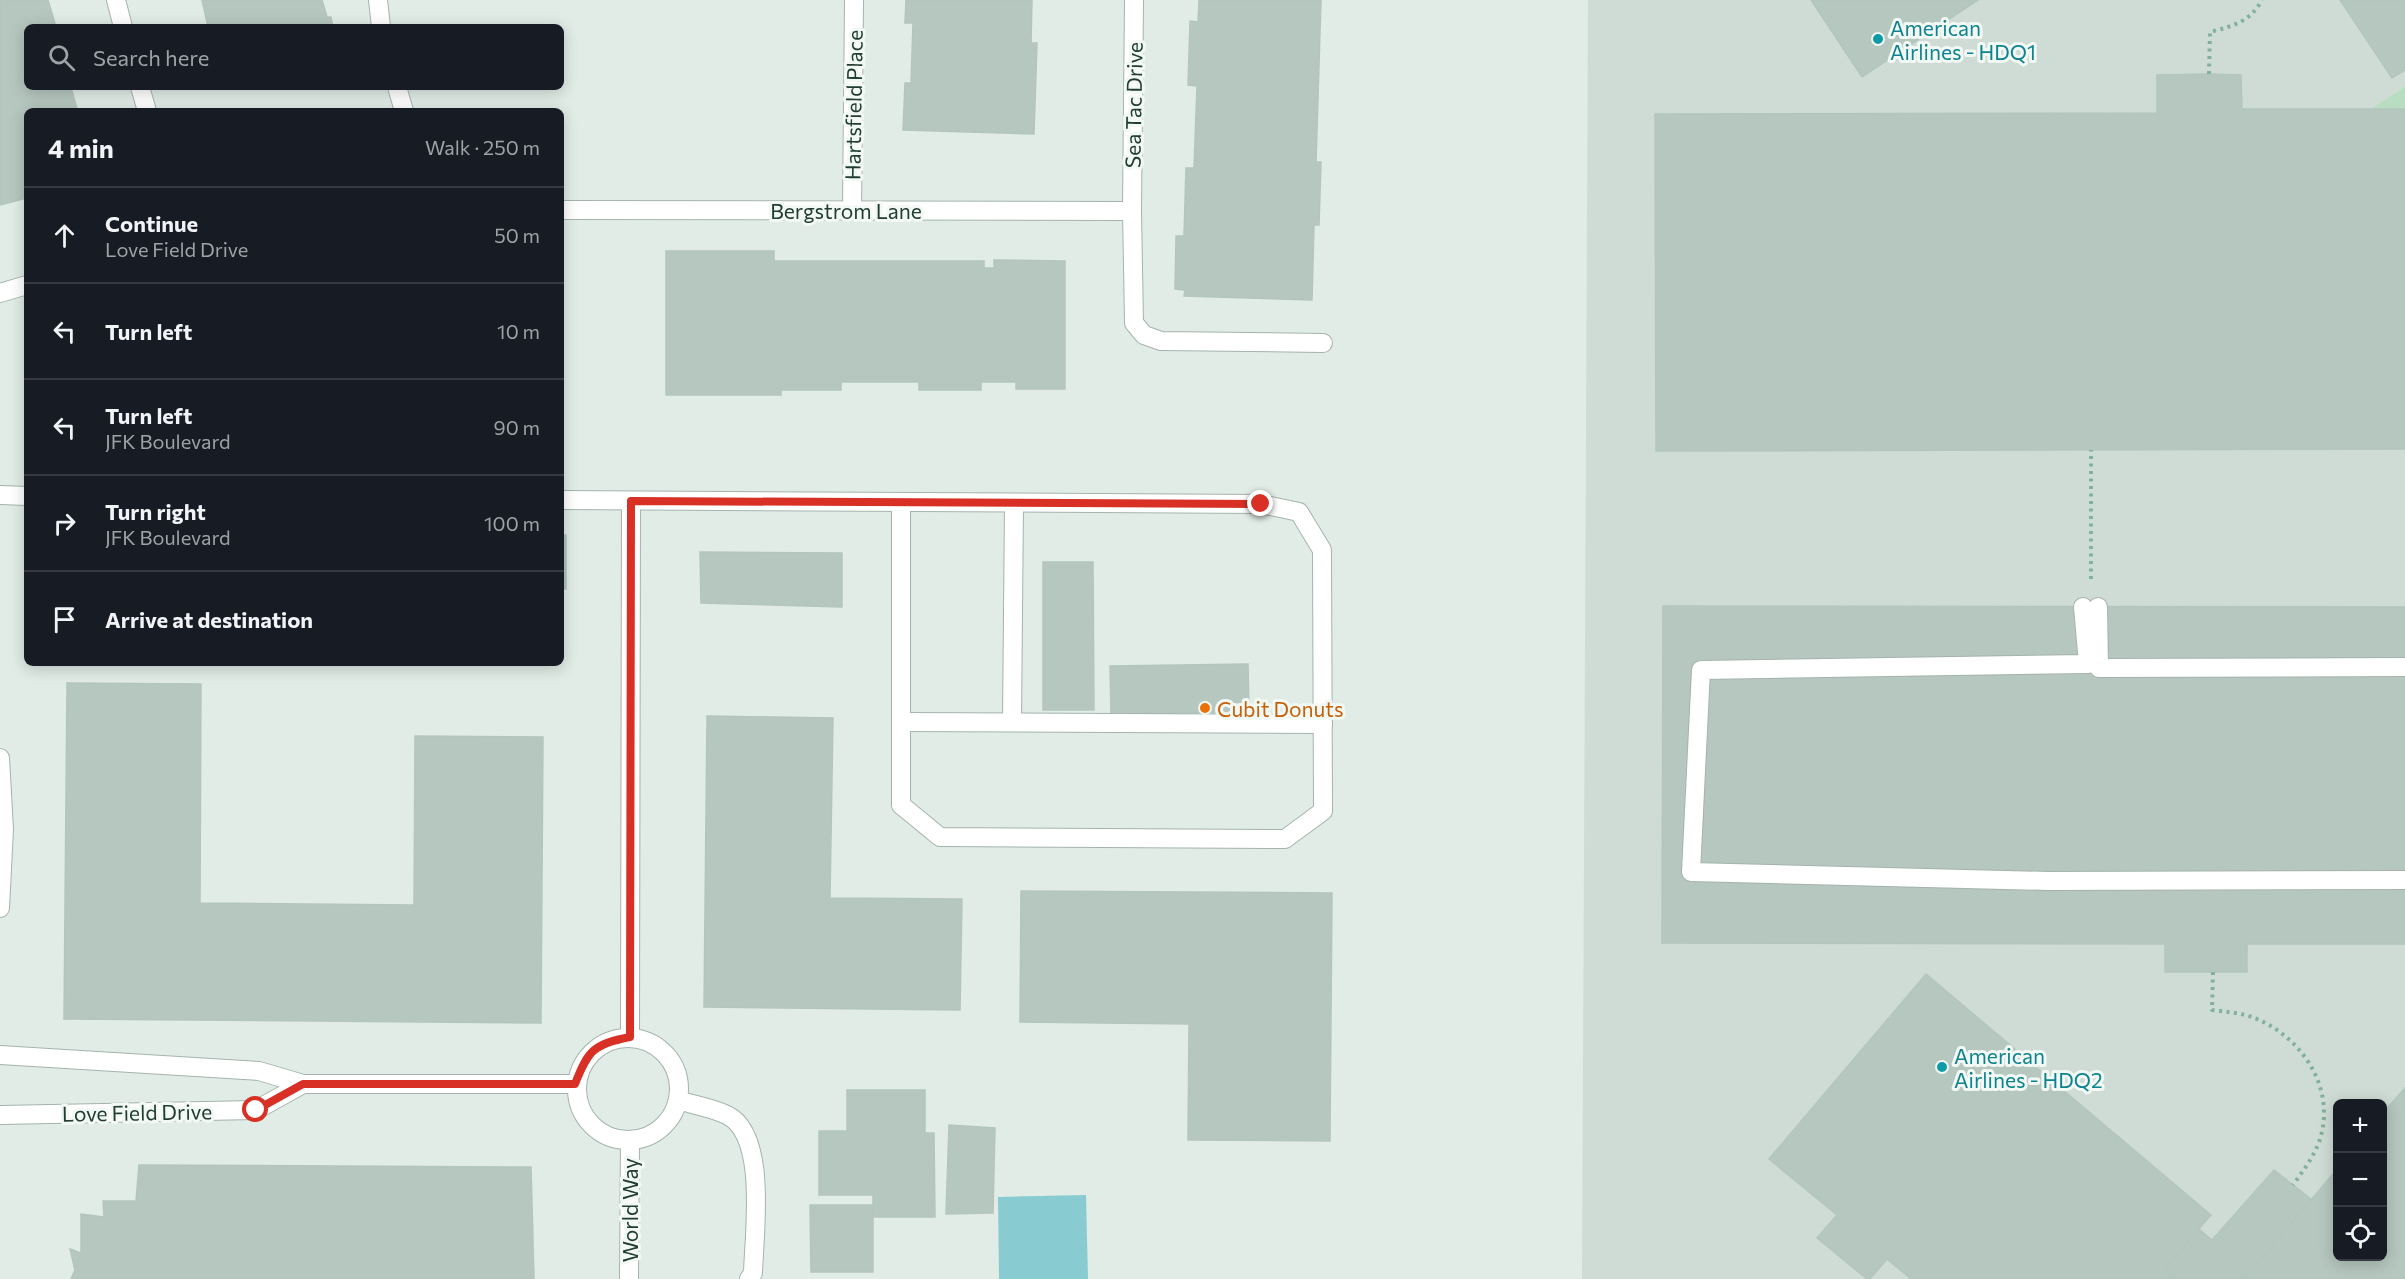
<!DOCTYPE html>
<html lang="en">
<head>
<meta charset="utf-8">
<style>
  body { margin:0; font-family:Commissioner,sans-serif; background:#20242c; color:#f1f3f6 }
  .controls { position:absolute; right:18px; bottom:18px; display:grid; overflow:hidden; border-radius:9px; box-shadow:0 3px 15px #0003 }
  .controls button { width:54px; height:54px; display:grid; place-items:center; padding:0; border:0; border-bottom:2px solid #363941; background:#171b24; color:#f1f3f6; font:30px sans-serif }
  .stop { position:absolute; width:18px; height:18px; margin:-14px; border:4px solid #d93025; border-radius:50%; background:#fff }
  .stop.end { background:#d93025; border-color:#fff; box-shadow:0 2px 6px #0008 }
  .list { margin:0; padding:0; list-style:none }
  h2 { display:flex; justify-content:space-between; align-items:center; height:78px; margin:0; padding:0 24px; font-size:26px }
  h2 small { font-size:20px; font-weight:400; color:#9ea1a6 }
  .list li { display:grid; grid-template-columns:39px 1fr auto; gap:18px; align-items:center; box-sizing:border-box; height:96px; padding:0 24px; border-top:2px solid #363941 }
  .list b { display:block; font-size:22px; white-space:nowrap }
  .list p { margin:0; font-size:20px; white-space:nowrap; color:#9ea1a6 }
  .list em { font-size:20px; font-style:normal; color:#9ea1a6 }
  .icon { flex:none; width:33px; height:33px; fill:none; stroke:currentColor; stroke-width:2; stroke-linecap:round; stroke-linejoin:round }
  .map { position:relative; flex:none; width:2405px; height:1279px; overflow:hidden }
  .search { position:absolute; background:#171b24; box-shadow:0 3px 15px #0003; left:24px; top:24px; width:540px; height:66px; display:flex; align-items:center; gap:15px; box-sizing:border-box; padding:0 21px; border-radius:9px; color:#9ea1a6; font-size:22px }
  .panel { position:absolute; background:#171b24; box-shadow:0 3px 15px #0003; left:24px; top:108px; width:540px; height:558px; border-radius:9px }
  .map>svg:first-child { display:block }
  .built { fill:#cfdcd5; fill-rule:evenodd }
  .green { fill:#b9ddc0 }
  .water { fill:#88ccd2 }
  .building { fill:#b6c7bf; stroke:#b3c6bd; stroke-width:1.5 }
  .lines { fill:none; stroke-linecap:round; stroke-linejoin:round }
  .service-casing { stroke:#a4b4ad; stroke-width:20 }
  .tertiary-casing { stroke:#a4b4ad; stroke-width:20 }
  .path { stroke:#81b09d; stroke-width:4; stroke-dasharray:3 4.5; stroke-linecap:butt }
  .service { stroke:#fff; stroke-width:18 }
  .tertiary { stroke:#fff; stroke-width:18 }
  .route { stroke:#d93025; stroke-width:8 }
  .culture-dot { fill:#0f9aa8; stroke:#f2f8f4; stroke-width:2 }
  .food-dot { fill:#e8710a; stroke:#f2f8f4; stroke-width:2 }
  .labels { text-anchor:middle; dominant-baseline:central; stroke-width:6; stroke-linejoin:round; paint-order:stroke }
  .culture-label { font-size:21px; fill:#0d838f; stroke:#f2f8f4; text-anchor:start }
  .street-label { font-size:21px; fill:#213d33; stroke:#f2f8f4 }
  .food-label { font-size:21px; fill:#c56008; stroke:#f2f8f4; text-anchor:start }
</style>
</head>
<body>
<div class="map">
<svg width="2405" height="1279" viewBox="0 0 2405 1279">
  <rect width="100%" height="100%" fill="#e1ece6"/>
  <!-- built -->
  <path class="built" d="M 1588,0 L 2405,0 L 2405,1279 L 1582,1279 ZM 2338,1104 L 2382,1104 L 2382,1256 L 2338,1256 Z"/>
  <!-- green -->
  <polygon class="green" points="2405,87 2405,109 2371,109"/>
  <!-- water -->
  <polygon class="water" points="1086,1195 1088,1279 999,1279 998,1197"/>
  <!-- building -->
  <g class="building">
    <polygon points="0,0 48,0 56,27 27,27 27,87 71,87 77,109 73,111 27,111 27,198 0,205"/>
    <polygon points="202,0 322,0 327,17 331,17 333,27 208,27"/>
    <polygon points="906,0 1032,0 1031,43 1037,43 1034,134 903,130 905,83 911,83 913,23 905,23"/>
    <polygon points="1199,0 1321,0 1316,162 1321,162 1319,225 1314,225 1312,300 1184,296 1185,290 1175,289 1176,236 1184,236 1186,168 1194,168 1197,86 1188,85 1190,21 1198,22"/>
    <polygon points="1811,0 1978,0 1862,77"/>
    <polygon points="2340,0 2405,0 2405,70 2392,78"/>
    <polygon points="2209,74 2241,75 2242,109 2405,109 2405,449 1656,451 1655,114 2157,113 2157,75"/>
    <polygon points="666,251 774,251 774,261 984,261 984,268 994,268 994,260 1065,261 1065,389 1016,389 1016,382 981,382 981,390 919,390 919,382 841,382 841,390 781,390 781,395 666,395"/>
    <rect x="561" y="535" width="5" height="54"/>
    <polygon points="700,552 842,553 842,607 701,603"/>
    <polygon points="1043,562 1093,562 1094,710 1043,710"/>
    <polygon points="1663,606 2405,607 2405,944 2247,944 2247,972 2165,972 2165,944 1662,943"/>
    <polygon points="1248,664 1249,712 1111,714 1110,666"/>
    <polygon points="67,683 201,684 200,903 414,905 415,736 543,737 541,1023 64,1019"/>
    <polygon points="707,716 833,718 830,898 962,899 960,1010 704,1007"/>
    <polygon points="1021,891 1332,893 1330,1141 1188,1140 1189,1024 1020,1022"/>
    <polygon points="1926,974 2211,1215 2165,1268 2177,1279 1911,1279 1887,1259 1870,1279 1867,1279 1817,1238 1837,1215 1769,1159"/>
    <polygon points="2405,1088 2405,1279 2244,1279 2338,1168 2338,1256 2382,1256 2382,1114"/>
    <polygon points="847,1090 925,1090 925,1133 934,1133 935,1217 873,1217 873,1195 819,1195 819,1131 847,1131"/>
    <polygon points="949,1125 995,1128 993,1213 946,1214"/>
    <polygon points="139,1165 531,1167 534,1279 71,1279 75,1270 70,1249 81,1253 81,1214 104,1217 103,1201 136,1201"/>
    <polygon points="2274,1170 2311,1199 2244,1279 2177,1279 2165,1268 2199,1229 2212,1240"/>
    <polygon points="810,1205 873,1205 873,1272 811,1272"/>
  </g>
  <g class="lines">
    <!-- service casing -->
    <g class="service-casing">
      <g id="service">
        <polyline points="116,0 123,27"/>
        <polyline points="378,0 381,27"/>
        <polyline points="1134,0 1132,211 1134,323 1144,335 1161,341 1323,343"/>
        <polyline points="140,87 147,111"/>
        <polyline points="397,87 404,111"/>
        <polyline points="561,210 1132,211"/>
        <polyline points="852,210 854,0"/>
        <polyline points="0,293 27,285"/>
        <polyline points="0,495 27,496"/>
        <polyline points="561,500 1261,504 1299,512 1322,550 1323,811 1285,839 940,837 901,805 901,502"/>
        <polyline points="2083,607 2088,664 1701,670 1691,872 2048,881 2405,880"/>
        <polyline points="2098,607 2099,668 2405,667"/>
        <polyline points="901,722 1323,724"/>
        <polyline points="1012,722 1014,503"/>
        <polyline points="630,1037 631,501"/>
        <circle cx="628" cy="1089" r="51"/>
        <polyline points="0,1055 259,1071 303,1084 575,1084"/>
        <path d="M 678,1100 C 694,1105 713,1108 727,1115 C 768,1135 754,1234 753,1273 L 749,1279"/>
        <polyline points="0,1115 256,1110 303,1084"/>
        <polyline points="629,1279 630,1141"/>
      </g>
    </g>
    <!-- tertiary casing -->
    <g class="tertiary-casing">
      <polyline id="tertiary" points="0,758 4,829 0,908"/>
    </g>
    <!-- path -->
    <g class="path">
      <path d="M 2209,74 L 2210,32 C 2233,26 2250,22 2262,0"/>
      <polyline points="2091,579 2091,450"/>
      <path d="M 2213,972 L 2212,1010 C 2228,1012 2243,1013 2257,1019 C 2304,1039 2337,1091 2319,1142 C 2313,1158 2303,1171 2293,1185"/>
    </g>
    <!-- service -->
    <use href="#service" class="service"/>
    <!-- tertiary -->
    <use href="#tertiary" class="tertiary"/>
  </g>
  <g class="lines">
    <!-- route -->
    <path class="route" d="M 256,1110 L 303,1084 L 575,1084 C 588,1050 594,1044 630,1037 L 631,501 L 1261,504"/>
  </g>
  <!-- markers -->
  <g class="culture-dot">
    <circle cx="1878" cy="39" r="6"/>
    <circle cx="1942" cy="1067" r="6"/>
  </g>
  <circle class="food-dot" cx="1205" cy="708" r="6"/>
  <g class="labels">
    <!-- culture labels -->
    <g class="culture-label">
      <text x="1890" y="27">American<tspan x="1890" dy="24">Airlines - HDQ1</tspan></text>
      <text x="1954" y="1055">American<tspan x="1954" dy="24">Airlines - HDQ2</tspan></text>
    </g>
    <!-- street labels -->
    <g class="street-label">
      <text transform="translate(853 105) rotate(-89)">Hartsfield Place</text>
      <text transform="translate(1133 105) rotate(-89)">Sea Tac Drive</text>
      <text x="846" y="210">Bergstrom Lane</text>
      <text transform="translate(137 1112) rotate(-1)">Love Field Drive</text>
      <text transform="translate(629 1210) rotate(-90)">World Way</text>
    </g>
    <!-- food labels -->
    <g class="food-label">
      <text x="1217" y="708">Cubit Donuts</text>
    </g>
  </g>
</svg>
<div class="controls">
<button>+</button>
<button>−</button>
<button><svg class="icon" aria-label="locate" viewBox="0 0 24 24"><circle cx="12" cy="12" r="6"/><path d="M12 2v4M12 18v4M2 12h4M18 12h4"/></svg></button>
</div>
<div class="stop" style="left:256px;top:1110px"></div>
<div class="stop end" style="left:1261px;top:504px"></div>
<div class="search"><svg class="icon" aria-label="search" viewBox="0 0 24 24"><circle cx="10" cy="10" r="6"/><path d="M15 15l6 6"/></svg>Search here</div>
<section class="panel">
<h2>4 min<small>Walk · 250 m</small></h2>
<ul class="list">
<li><svg class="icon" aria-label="ahead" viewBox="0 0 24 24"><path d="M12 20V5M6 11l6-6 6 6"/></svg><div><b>Continue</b><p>Love Field Drive</p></div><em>50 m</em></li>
<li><svg class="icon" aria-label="left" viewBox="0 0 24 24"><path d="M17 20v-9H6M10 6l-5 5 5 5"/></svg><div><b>Turn left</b></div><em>10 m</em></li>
<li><svg class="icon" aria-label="left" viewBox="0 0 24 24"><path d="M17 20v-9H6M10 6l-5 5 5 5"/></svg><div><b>Turn left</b><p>JFK Boulevard</p></div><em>90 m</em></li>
<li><svg class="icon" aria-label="right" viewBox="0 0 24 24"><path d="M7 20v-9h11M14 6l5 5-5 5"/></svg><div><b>Turn right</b><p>JFK Boulevard</p></div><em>100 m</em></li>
<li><svg class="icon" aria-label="arrive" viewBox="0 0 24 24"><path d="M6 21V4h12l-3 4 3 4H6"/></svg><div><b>Arrive at destination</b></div></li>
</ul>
</section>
</div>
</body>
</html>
